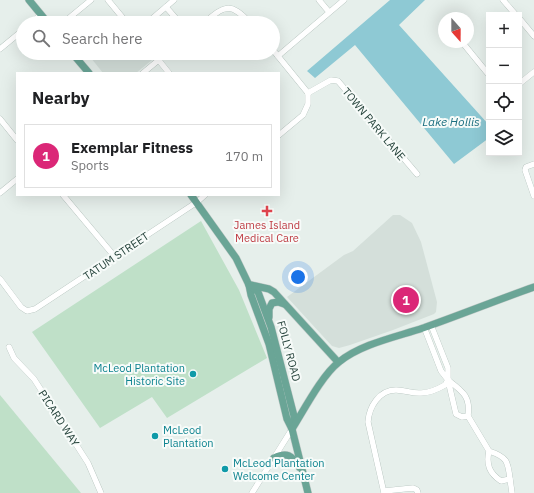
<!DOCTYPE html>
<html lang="en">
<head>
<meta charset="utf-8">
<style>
  body { margin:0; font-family:"IBM Plex Sans",sans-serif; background:#f2f2f2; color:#202124 }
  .controls { position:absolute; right:12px; top:12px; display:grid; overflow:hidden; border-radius:0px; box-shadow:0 4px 16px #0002 }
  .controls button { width:36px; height:36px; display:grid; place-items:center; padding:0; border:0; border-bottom:1px solid #e0e0e0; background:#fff; color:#202124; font:20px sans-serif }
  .compass { position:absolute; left:438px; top:12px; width:36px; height:36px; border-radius:50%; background:#fff; box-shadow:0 4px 16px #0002; rotate:159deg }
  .you { position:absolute; left:298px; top:277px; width:14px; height:14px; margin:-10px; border:3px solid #fff; border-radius:50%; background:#1a73e8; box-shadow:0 0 0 6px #1a73e833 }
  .badge { display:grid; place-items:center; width:26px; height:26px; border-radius:50%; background:#db2777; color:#fff; font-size:13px; font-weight:700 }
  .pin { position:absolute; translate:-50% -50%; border:2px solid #fff; box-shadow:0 1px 4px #0006 }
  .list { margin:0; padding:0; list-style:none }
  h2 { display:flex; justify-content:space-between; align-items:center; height:52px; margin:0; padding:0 16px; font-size:17px }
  h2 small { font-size:13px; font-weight:400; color:#757577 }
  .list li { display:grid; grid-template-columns:26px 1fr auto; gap:12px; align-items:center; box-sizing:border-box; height:64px; margin:0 8px 8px; padding:0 8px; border:1px solid #e0e0e0; border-radius:0px }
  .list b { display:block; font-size:15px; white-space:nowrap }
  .list p { margin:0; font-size:13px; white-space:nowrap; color:#757577 }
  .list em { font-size:13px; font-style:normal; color:#757577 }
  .icon { flex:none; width:22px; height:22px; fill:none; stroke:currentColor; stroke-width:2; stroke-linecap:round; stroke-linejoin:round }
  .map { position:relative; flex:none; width:534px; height:493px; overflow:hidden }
  .search { position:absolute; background:#fff; box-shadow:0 4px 16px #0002; left:16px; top:16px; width:264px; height:44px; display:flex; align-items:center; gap:10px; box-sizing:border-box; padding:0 14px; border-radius:22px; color:#757577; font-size:15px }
  .panel { position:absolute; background:#fff; box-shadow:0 4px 16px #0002; left:16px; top:72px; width:264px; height:124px; border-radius:0px }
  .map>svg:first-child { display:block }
  .built { fill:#d4dfda }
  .green { fill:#bfe0c8 }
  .water { fill:#8ec9d4 }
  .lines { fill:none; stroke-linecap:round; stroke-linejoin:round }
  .minor-casing { stroke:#a8b8b2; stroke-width:6 }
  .major-casing { stroke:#c2cac8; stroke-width:8 }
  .minor { stroke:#fff; stroke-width:5.5 }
  .major { stroke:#6aa596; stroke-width:7 }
  .health-dot { fill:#e0444e; stroke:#f7fbf9; stroke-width:1.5 }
  .culture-dot { fill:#0f9aa8; stroke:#f7fbf9; stroke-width:1.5 }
  .labels { text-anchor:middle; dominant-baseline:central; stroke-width:4; stroke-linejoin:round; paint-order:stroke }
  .street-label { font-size:11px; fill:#24423a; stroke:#f7fbf9 }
  .health-label { font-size:11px; fill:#be3a42; stroke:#f7fbf9 }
  .culture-label { font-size:11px; fill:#0d838f; stroke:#f7fbf9; text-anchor:start }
  .water-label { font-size:12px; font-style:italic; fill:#1c6f80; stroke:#f7fbf9 }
</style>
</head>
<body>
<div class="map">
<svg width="534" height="493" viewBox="0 0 534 493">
  <rect width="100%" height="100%" fill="#e6efeb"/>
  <!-- built -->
  <g class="built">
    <polygon points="87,53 146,53 152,60 136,73 103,73"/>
    <polygon points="393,215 400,215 412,223 421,242 437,302 436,312 434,314 393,330 350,345 339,348 332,346 287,297 344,255 353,251"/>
  </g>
  <!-- green -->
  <g class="green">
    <polygon points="201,221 239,290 267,358 167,418 152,397 100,428 32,332"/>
    <polygon points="0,395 81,493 0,493"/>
  </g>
  <!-- water -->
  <polygon class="water" points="390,0 425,0 399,25 489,125 489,138 454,164 355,45 315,78 307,71"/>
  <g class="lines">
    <!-- minor casing -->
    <g class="minor-casing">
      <g id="minor">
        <polyline points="108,0 127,23"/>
        <polyline points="319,0 329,12"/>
        <polyline points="503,0 516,15"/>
        <polyline points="166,7 180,23"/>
        <polyline points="519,18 534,36"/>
        <polyline points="31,23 41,15"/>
        <polyline points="63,23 91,0"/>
        <polyline points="147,23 174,0"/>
        <path d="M 204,23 C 224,6 230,1 250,23"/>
        <polyline points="462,42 489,75"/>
        <polyline points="0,49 23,30"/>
        <polyline points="273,50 308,93"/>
        <polyline points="153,53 169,73"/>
        <polyline points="278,56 344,0"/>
        <polyline points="143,73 167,53"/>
        <polyline points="519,84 534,72"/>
        <polyline points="308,93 331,80 338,81 417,174"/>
        <polyline points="0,119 17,140"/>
        <polyline points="279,135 303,115 308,104 308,93"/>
        <polyline points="534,164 526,167 525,170 534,196"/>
        <polyline points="0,193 17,179"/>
        <polyline points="63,195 115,257"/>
        <polyline points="0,279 21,307 27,311 35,309 197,202 205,195"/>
        <polyline points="424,327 441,371 448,380 448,368 431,325"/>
        <polyline points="9,347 14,358 34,379 88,463 101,493"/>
        <path d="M 448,380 C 462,391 471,396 468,416 L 462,417 L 456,414 Z"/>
        <path d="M 468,416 L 489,451 C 507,457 508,461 510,479 L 501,481 C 489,473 486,464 489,451"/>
        <polyline points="510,479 512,493"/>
        <polyline points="384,491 413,488 417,490 418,493"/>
        <polyline points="252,493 292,429"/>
        <path d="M 384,493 L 368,422 C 369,407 379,390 396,390 C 405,390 413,394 421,393 C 429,393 438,389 445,385 L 448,380"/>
      </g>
    </g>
    <!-- major casing -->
    <g class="major-casing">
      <g id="major">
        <polyline points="29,0 48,23"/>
        <polyline points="72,53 89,73"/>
        <polyline points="191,195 236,258 249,285 251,295 269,344 287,419 292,429 308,493"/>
        <polyline points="249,285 258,292 271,327 294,416 293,425"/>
        <polyline points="251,285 269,289 274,292 338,362"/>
        <polyline points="269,317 269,309 272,303 278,302 284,304"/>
        <path d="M 292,429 C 304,410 322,375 339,362 C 361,344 396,337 423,328 C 460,315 497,300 534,287"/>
        <path d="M 274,458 C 287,452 292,455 299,467"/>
      </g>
    </g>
    <!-- minor -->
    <use href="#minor" class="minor"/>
    <!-- major -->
    <use href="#major" class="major"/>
  </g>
  <!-- markers -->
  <path class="health-dot" d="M265 205h4v4h4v4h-4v4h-4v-4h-4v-4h4z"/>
  <g class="culture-dot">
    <circle cx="193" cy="374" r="4"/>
    <circle cx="155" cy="436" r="4"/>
    <circle cx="225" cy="469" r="4"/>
  </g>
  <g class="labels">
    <!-- street labels -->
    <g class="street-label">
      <text transform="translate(374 124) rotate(50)">TOWN PARK LANE</text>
      <text transform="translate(116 256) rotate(-34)">TATUM STREET</text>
      <text transform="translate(289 351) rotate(75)">FOLLY ROAD</text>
      <text transform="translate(59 418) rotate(57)">PICARD WAY</text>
    </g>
    <!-- health labels -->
    <g class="health-label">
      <text x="267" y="225">James Island<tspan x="267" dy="13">Medical Care</tspan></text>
    </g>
    <!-- culture labels -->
    <g class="culture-label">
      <text x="185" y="368" text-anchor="end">McLeod Plantation<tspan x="185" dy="13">Historic Site</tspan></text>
      <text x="163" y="430">McLeod<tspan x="163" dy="13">Plantation</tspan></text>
      <text x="233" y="463">McLeod Plantation<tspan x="233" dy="13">Welcome Center</tspan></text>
    </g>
    <!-- water labels -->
    <g class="water-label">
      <text x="451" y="121">Lake Hollis</text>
    </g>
  </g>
</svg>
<div class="controls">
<button>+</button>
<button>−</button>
<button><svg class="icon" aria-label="locate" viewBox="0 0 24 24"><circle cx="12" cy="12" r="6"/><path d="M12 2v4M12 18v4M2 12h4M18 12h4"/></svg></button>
<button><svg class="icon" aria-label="layers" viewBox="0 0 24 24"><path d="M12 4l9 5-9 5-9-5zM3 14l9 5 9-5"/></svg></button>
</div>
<svg class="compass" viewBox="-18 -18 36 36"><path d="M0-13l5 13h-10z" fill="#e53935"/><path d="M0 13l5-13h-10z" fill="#757577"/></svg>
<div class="you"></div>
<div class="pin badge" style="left:406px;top:300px">1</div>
<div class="search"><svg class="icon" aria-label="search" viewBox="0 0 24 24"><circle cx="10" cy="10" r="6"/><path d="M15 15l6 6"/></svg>Search here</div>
<section class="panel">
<h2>Nearby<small></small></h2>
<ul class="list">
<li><span class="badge">1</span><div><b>Exemplar Fitness</b><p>Sports</p></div><em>170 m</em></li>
</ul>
</section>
</div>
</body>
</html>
